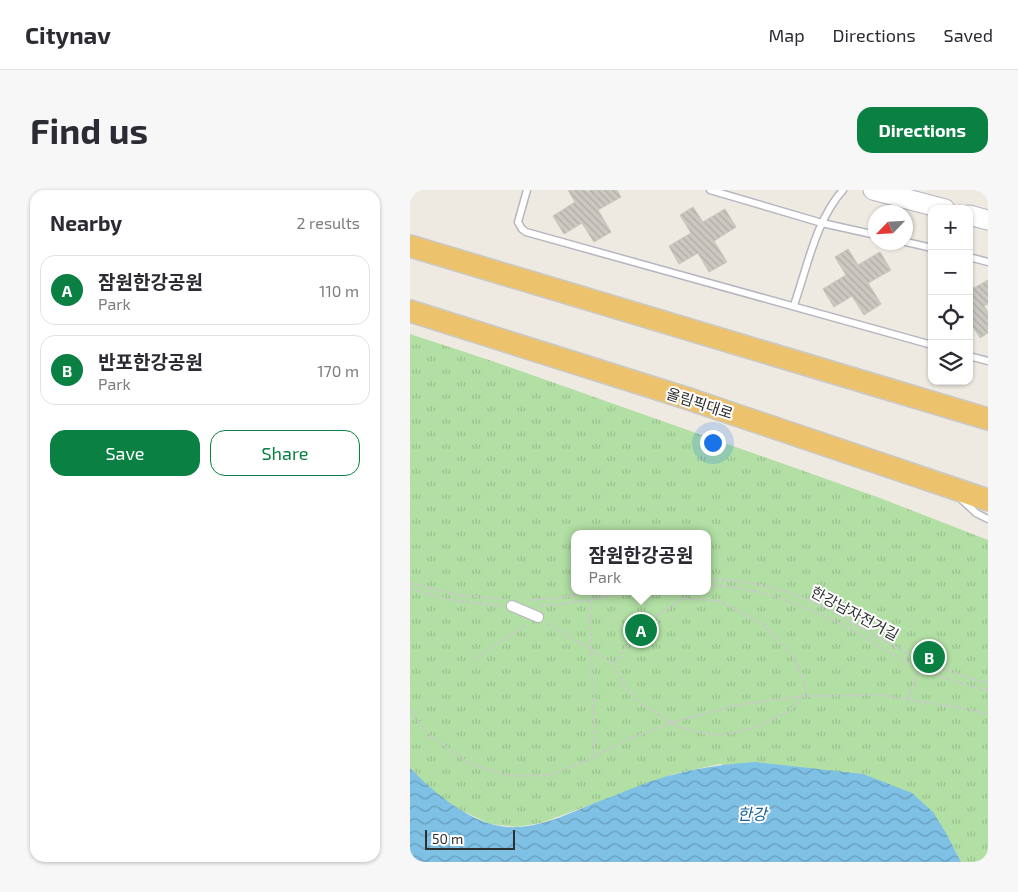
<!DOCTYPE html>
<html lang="en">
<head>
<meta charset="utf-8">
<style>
  body { margin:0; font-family:"Exo 2","Noto Sans KR",sans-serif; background:#f7f7f7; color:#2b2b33 }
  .controls { position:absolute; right:15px; top:15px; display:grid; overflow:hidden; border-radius:10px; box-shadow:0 1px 4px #0004 }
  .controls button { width:45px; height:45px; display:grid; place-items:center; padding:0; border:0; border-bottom:1px solid #e1e1e2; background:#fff; color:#2b2b33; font:25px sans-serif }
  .compass { position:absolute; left:458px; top:15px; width:45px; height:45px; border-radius:50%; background:#fff; box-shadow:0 1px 4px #0004; rotate:245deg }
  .scale { position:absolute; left:15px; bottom:12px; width:90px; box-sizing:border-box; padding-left:5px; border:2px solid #2e2e2e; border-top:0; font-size:14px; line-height:18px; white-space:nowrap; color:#2e2e2e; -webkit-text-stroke:4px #fff; paint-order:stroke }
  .you { position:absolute; left:302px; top:252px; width:18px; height:18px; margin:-12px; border:4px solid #fff; border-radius:50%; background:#1a73e8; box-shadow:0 0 0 8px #1a73e833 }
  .badge { display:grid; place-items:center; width:32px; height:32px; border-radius:50%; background:#0b8043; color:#fff; font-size:16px; font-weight:700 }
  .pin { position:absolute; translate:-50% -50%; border:2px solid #fff; box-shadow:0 1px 5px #0006 }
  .popup { position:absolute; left:161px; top:340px; width:140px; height:65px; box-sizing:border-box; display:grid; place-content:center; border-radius:10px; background:#fff; filter:drop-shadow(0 1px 4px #0005); font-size:16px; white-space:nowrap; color:#7c7c81 }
  .popup b { font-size:19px; color:#2b2b33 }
  .popup::after { content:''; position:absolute; left:50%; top:100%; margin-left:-10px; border:10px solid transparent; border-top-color:#fff }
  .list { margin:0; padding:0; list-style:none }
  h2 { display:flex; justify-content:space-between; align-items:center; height:65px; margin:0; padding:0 20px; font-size:21px }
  h2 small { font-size:16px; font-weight:400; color:#7c7c81 }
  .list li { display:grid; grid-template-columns:32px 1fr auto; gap:15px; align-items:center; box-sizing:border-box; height:70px; margin:0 10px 10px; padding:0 10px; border:1px solid #e1e1e2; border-radius:15px }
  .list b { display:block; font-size:19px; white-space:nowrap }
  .list p { margin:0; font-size:16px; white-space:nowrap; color:#7c7c81 }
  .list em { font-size:16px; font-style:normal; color:#7c7c81 }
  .actions { display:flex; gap:10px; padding:15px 20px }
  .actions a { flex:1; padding:11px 0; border:1px solid #0b8043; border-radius:15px; text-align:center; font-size:18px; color:#0b8043 }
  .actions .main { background:#0b8043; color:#fff }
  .icon { flex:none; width:28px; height:28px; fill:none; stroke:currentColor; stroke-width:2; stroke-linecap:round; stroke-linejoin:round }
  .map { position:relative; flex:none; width:578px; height:672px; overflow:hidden; border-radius:15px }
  header { display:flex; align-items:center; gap:30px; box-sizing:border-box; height:70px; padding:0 25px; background:#fff; border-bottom:1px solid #e1e1e2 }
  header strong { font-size:24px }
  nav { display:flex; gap:28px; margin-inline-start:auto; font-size:18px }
  .intro { display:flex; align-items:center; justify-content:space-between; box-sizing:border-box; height:120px; padding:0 30px }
  h1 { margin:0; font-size:35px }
  .button { padding:12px 22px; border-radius:15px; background:#0b8043; color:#fff; font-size:18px; font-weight:700 }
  main { display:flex; gap:30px; padding:0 30px }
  aside { flex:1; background:#fff; border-radius:15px; box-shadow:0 1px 4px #0004 }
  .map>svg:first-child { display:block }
  .park { fill:url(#park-tufts); fill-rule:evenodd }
  .water { fill:url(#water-waves) }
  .building { fill:url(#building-back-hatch); stroke:#c9c6bb }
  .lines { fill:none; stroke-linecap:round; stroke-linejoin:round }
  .service-casing { stroke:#b5b6c0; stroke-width:9 }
  .pedestrian-casing { stroke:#b5b6c0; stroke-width:12 }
  .secondary-casing { stroke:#b5b6c0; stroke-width:21 }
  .trunk-casing { stroke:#c9c9c9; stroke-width:24 }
  .path { stroke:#c9c9c9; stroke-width:2; stroke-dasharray:4 2.5; stroke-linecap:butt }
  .service { stroke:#fff; stroke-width:6 }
  .pedestrian { stroke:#fff; stroke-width:10 }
  .secondary { stroke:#fff; stroke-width:19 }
  .trunk { stroke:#ecc36c; stroke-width:21 }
  .labels { text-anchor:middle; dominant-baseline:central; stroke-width:4; stroke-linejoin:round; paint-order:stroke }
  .street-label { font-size:15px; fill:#2e2e2e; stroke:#fff }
  .water-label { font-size:16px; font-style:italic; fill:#1a5f96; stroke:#fff }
</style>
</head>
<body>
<header>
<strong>Citynav</strong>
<nav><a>Map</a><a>Directions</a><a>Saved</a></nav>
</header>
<div class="intro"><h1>Find us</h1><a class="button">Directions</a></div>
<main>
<aside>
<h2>Nearby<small>2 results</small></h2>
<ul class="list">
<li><span class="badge">A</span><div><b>잠원한강공원</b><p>Park</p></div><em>110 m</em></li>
<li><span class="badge">B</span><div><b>반포한강공원</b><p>Park</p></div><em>170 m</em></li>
</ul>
<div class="actions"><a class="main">Save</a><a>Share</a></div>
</aside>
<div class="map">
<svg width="578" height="672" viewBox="0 0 578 672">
  <defs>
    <pattern id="park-tufts" width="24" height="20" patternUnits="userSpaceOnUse" patternTransform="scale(1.25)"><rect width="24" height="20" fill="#b2dfa4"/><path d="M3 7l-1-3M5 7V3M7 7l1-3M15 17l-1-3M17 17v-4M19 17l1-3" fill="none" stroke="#99c08e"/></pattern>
    <pattern id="water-waves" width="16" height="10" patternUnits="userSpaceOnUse" patternTransform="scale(1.25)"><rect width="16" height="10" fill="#7fc0e5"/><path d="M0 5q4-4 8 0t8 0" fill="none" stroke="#689cba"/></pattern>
    <pattern id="building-back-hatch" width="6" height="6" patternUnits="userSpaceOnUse" patternTransform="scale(1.25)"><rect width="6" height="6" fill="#cac8c0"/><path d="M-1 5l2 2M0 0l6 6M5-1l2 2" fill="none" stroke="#aeaca5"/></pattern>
  </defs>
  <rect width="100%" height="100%" fill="#eeeae2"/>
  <!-- park -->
  <path class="park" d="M 0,144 L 85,172 L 470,308 L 578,350 L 578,672 L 551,672 L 536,643 L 310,574 L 264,584 L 131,633 L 106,637 L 80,634 L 44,617 L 15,595 L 0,578 ZM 165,344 L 297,344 L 297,401 L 165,401 Z"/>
  <!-- water -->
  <path class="water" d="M 345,572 L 453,584 L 502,603 L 523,622 L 536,643 L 551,672 L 0,672 L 0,578 C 26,605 68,640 107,637 C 135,636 162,622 187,612 C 213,603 239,590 266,584 C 292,577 318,574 345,572 Z"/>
  <!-- building -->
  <g class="building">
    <polygon points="158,0 176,0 177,2 181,0 207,0 211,7 188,20 201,42 184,52 172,33 154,44 143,26 165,12"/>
    <polygon points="283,17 293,32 315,19 326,37 304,51 317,72 299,82 288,63 269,74 259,56 281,43 270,25"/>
    <polygon points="438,59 448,75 470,62 481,80 458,93 471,114 454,125 442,106 424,117 413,99 436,85 425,67"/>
    <polygon points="578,90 578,114 574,116 578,122 578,143 570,148 559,130 559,91 564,98"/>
  </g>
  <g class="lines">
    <!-- service casing -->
    <g class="service-casing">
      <g id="service">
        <polyline points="117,0 108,32 112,39 116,42 522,155"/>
        <polyline points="300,0 412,33 466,45"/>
        <polyline points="496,52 522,58"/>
        <polyline points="559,67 578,72"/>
        <path d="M 384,115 C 397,78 406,30 433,0"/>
        <polyline points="559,166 578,171"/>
        <polyline points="550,308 566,323 578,329"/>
      </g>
    </g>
    <!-- pedestrian casing -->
    <g class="pedestrian-casing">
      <polyline id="pedestrian" points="102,416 128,427"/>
    </g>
    <!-- secondary casing -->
    <g class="secondary-casing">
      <g id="secondary">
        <polyline points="463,0 535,19"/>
        <polyline points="559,25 578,30"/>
      </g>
    </g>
    <!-- trunk casing -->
    <g class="trunk-casing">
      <g id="trunk">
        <polyline points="0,56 578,229"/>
        <polyline points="0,121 276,208 578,310"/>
      </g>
    </g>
    <!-- path -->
    <g class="path">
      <path d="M 297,389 C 336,390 373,398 408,414 C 435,427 460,444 485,457 C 515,473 546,485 578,493"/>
      <polyline points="0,393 48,405 93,409"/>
      <path d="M 297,395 C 342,396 389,413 429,433 C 454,446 477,462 502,474 C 525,486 553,495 578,500"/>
      <polyline points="0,399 41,410 91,416"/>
      <polyline points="117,410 147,408 189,401"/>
      <polyline points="180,410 184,553 182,568"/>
      <polyline points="130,416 159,413 229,401"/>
      <polyline points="137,433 204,474 234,435 273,408 309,411 353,434 383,466 396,496 394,506 378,522 344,538 310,545 292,543 269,537 231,514 215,497 204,474"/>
      <polyline points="64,469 116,435"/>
      <polyline points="498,509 510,478"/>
      <polyline points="0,520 19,545 60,574 101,586 139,585 176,571 221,548 267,531 327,515 394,506 470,505 563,520 578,525"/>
    </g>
    <!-- service -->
    <use href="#service" class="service"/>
    <!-- pedestrian -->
    <use href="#pedestrian" class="pedestrian"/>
    <!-- secondary -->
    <use href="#secondary" class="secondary"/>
    <!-- trunk -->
    <use href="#trunk" class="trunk"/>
  </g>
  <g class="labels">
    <!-- street labels -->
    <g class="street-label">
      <text transform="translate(290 213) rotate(18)">올림픽대로</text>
      <text transform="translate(445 423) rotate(28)">한강남자전거길</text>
    </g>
    <!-- water labels -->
    <g class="water-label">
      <text x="342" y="623">한강</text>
    </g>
  </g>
</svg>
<div class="controls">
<button>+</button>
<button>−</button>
<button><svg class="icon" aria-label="locate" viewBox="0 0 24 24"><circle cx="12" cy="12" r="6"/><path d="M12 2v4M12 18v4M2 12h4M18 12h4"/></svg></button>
<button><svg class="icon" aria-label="layers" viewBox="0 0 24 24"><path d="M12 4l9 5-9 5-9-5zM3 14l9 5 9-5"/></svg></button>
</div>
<svg class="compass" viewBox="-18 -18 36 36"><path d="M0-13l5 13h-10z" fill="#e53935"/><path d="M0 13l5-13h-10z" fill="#7c7c81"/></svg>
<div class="scale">50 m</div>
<div class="you"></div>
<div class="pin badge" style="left:231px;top:440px">A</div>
<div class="popup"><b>잠원한강공원</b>Park</div>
<div class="pin badge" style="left:519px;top:467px">B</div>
</div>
</main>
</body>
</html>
